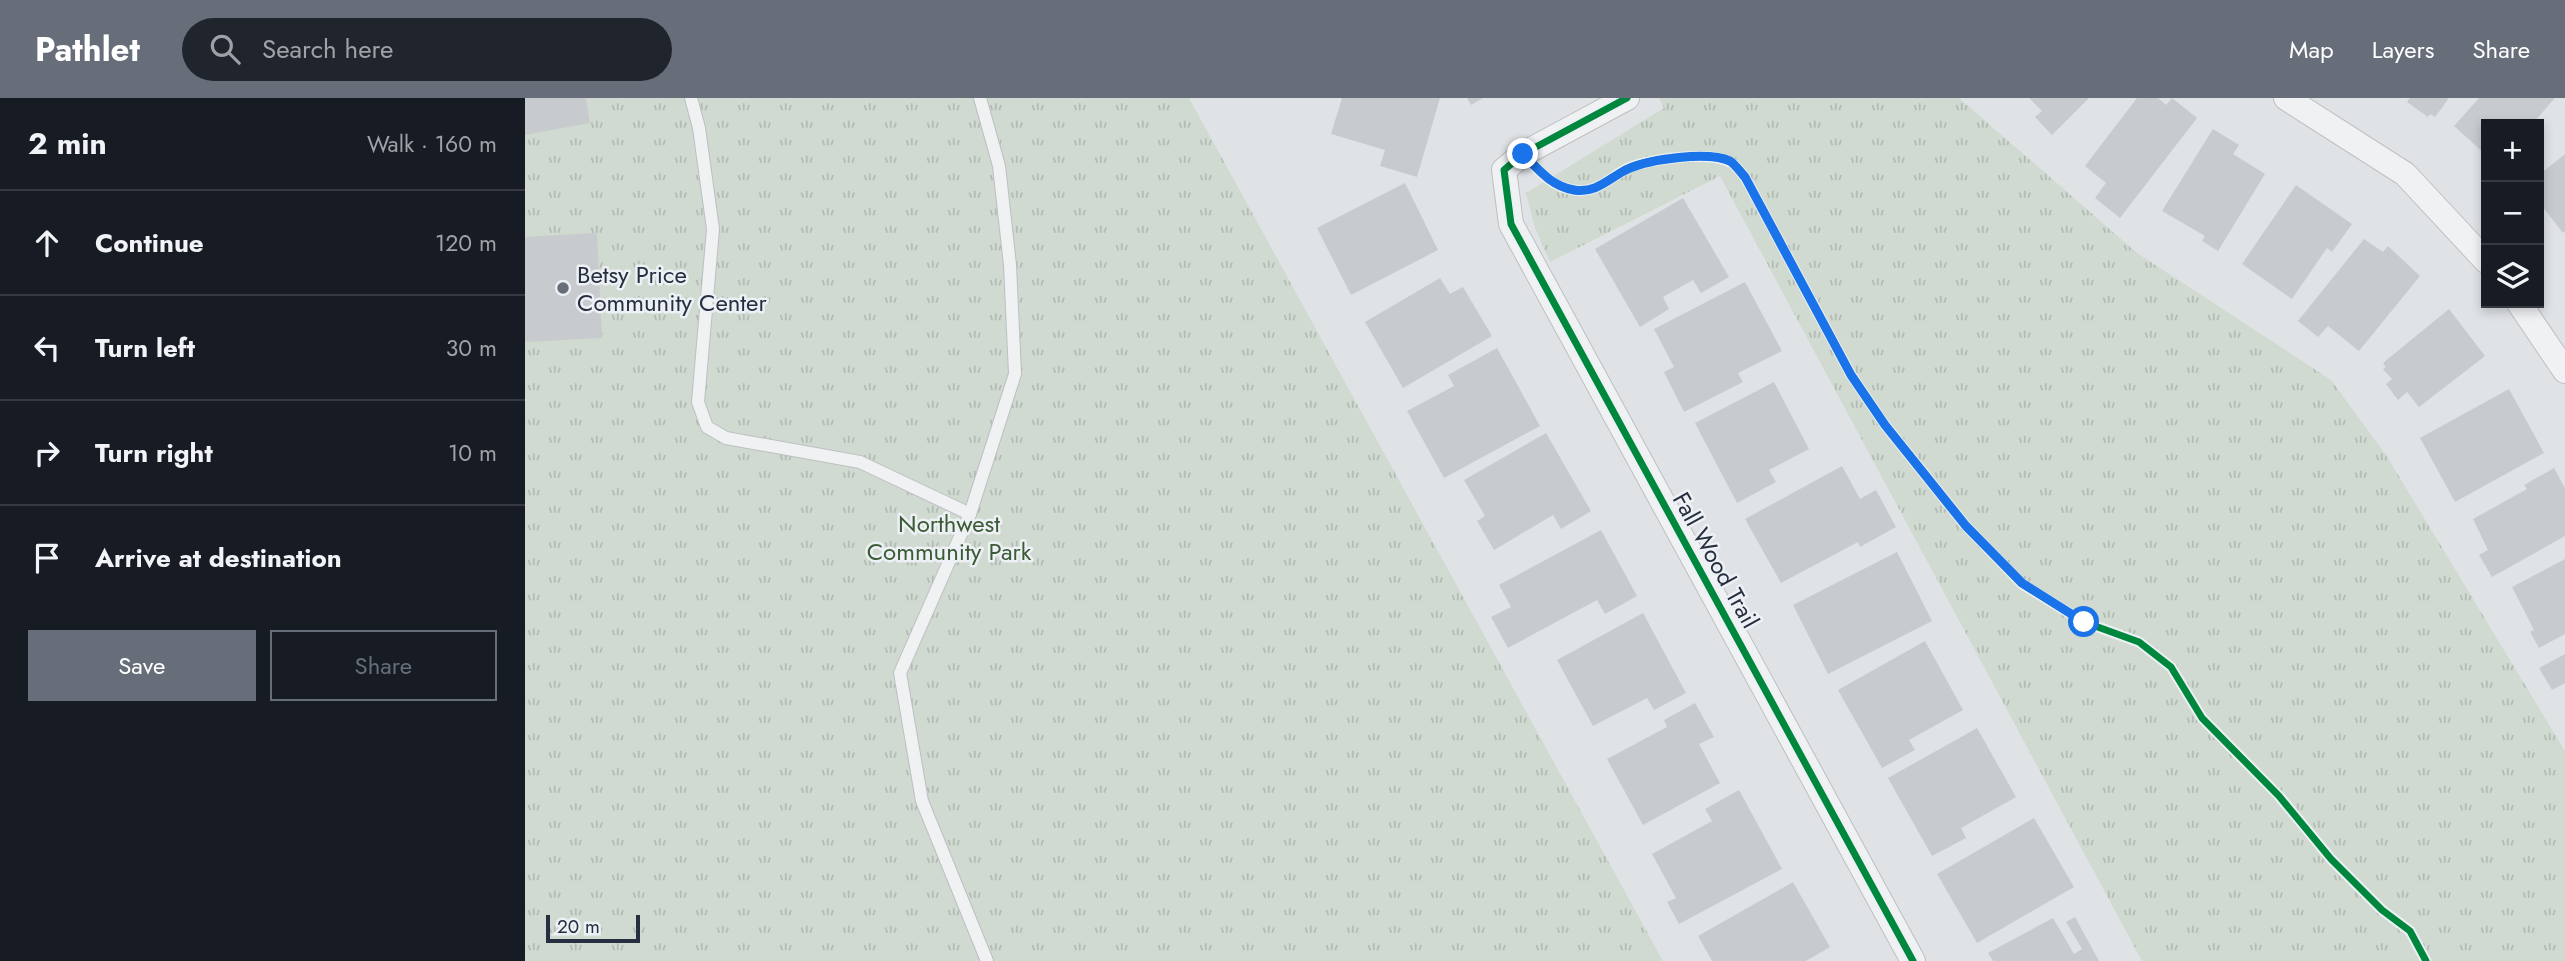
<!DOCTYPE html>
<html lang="en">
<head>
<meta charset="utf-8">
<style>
  body { margin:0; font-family:Jost,sans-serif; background:#20242c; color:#f1f3f6 }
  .controls { position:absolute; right:21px; top:21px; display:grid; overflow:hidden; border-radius:0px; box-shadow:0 4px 10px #0003 }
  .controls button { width:63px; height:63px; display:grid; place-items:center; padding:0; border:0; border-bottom:2px solid #363941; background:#171b24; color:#f1f3f6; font:35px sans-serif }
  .scale { position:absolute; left:21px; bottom:18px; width:94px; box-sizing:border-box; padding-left:7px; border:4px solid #262f3f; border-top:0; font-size:19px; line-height:24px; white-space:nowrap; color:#262f3f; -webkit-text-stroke:5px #edf0f5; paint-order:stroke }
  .stop { position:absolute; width:21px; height:21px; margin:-16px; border:5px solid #1a73e8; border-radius:50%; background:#fff }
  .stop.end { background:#1a73e8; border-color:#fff; box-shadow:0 2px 7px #0008 }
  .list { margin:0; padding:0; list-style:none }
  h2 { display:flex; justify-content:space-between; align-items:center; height:91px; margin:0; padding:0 28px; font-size:30px }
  h2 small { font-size:23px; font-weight:400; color:#9ea1a6 }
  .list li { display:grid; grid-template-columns:46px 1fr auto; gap:21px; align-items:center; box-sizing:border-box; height:105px; padding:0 28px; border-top:2px solid #363941 }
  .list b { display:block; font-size:26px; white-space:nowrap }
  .list em { font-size:23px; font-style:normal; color:#9ea1a6 }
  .actions { display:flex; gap:14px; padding:21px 28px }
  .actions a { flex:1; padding:16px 0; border:2px solid #676e79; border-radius:0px; text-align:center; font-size:24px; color:#676e79 }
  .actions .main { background:#676e79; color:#fff }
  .icon { flex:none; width:38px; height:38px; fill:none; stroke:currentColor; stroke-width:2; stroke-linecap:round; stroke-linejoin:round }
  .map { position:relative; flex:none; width:2040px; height:863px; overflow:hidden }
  header { display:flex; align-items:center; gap:42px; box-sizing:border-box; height:98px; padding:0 35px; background:#676e79; color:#fff }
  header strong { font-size:33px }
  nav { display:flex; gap:38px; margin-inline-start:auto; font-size:24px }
  .search { width:490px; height:63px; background:#20242c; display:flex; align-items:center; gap:18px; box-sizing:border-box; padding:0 24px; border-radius:38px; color:#9ea1a6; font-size:26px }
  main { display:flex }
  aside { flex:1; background:#171b24 }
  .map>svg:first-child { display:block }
  .grass { fill:url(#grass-tufts) }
  .building { fill:#c7cbce }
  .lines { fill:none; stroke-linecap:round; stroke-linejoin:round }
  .service-casing { stroke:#bdbfc3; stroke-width:14 }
  .minor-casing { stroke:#bdbfc3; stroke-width:26 }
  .service { stroke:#eff1f2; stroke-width:12 }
  .minor { stroke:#eff1f2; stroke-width:24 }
  .cycleway-casing { stroke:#edf0f5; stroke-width:11 }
  .cycleway { stroke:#00873e; stroke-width:7 }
  .route { stroke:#1a73e8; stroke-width:9 }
  .poi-dot { fill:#676e79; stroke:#edf0f5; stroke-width:2.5 }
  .labels { text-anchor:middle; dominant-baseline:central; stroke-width:5; stroke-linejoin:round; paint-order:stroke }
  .poi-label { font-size:24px; fill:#262f3f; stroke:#edf0f5; text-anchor:start }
  .park-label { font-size:24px; fill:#3a5b33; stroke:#edf0f5 }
  .street-label { font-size:24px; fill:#262f3f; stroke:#edf0f5 }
</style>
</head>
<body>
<header>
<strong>Pathlet</strong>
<div class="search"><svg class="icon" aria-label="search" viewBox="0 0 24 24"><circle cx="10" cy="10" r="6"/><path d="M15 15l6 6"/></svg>Search here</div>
<nav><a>Map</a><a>Layers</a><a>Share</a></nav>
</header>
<main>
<aside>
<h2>2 min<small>Walk · 160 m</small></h2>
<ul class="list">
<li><svg class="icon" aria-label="ahead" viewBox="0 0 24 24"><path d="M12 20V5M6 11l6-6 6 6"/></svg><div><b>Continue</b></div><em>120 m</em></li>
<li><svg class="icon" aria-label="left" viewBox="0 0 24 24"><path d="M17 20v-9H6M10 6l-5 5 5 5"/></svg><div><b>Turn left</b></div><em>30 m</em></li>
<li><svg class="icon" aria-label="right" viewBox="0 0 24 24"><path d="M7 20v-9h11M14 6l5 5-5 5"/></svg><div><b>Turn right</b></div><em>10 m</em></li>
<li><svg class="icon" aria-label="arrive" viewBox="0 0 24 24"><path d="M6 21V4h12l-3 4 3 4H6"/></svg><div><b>Arrive at destination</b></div></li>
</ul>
<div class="actions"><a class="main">Save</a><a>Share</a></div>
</aside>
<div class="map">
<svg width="2040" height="863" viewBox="0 0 2040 863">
  <defs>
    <pattern id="grass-tufts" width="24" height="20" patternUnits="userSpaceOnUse" patternTransform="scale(1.75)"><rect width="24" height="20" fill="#d0dad0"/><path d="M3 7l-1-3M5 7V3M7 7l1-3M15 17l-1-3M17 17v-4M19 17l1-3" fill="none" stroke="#b2bbb4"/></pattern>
  </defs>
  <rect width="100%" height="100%" fill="#e0e3e6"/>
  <!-- grass -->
  <g class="grass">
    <polygon points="0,0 664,0 1138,863 0,863"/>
    <polygon points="1134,0 1434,0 1612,155 1806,282 1861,357 2040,653 2040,863 1617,863 1195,78 1025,164 1010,130 1001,95 1139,10"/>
  </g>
  <!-- building -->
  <g class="building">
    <polygon points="0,0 61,0 65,25 0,37"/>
    <polygon points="817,0 915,0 892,79 855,68 860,52 806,36"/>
    <polygon points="942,0 958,0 946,7"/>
    <polygon points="1504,0 1564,0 1527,37 1510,19 1517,13"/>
    <polygon points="1612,0 1633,0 1641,7 1647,0 1672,20 1595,120 1570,100 1581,85 1560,68"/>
    <polygon points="1885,0 1924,0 1910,19 1905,16 1903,19 1882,4"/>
    <polygon points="1954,0 2030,0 2007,26 1961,26 1961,57 1929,28"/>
    <polygon points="1688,31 1714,47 1708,56 1740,76 1693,153 1677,143 1680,138 1637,113"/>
    <polygon points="2040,56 2040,133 2038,135 2014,104 2014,77"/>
    <polygon points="880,85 913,152 826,197 792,130"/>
    <polygon points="1771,87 1827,126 1807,154 1802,150 1767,201 1717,166"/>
    <polygon points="1158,100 1204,179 1176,195 1168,182 1138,199 1144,211 1115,229 1070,151"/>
    <polygon points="72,135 77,240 0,244 0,139"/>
    <polygon points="1839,141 1858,154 1863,148 1895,178 1834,253 1803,228 1793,239 1773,223"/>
    <polygon points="915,180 925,196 938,189 967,238 878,290 840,224"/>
    <polygon points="1220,184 1257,253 1213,275 1218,284 1159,314 1139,274 1149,269 1129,231"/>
    <polygon points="1924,211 1960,258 1894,309 1882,294 1873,302 1861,286 1867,281 1858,271 1861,269 1858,265"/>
    <polygon points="972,250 1015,328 919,380 882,313 929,288 923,277"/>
    <polygon points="1249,284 1284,351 1244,372 1251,384 1212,405 1170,325"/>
    <polygon points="1984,291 2019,355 1930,404 1895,340"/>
    <polygon points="1021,335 1066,413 1036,431 1028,417 969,452 952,423 960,418 939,382"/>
    <polygon points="1317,368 1335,401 1351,392 1371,429 1335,449 1333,444 1256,485 1220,421"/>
    <polygon points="2029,370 2040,390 2040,438 1967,479 1954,457 1963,452 1948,421 2002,391 1999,387"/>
    <polygon points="1076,432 1112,498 1080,516 1072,502 983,550 966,519 986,509 974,487"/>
    <polygon points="1372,454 1407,523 1303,576 1268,507"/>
    <polygon points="2040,461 2040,536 2014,550 2005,534 2009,532 1987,489"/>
    <polygon points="1118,515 1161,595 1129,612 1122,600 1068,628 1032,562"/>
    <polygon points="1400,543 1438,612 1384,642 1390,652 1357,670 1313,592"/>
    <polygon points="2040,556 2040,585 2027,592 2014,570"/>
    <polygon points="1170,605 1189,639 1174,646 1195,685 1118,727 1082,661 1142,629 1139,622"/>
    <polygon points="1452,630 1491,699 1436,730 1441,740 1407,758 1363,680"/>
    <polygon points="1214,692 1257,771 1154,826 1142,804 1151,800 1127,756 1187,723 1180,711"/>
    <polygon points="1509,720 1549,789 1452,845 1412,776"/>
    <polygon points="1268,784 1305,849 1281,863 1187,863 1173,838"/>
    <polygon points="1550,819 1574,863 1468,863 1463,855 1528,820 1549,856 1557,851 1541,824"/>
  </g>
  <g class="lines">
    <!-- service casing -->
    <g class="service-casing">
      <g id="service">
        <polyline points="166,0 174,30 188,131 173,304 182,329 201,340 335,364 445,416"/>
        <polyline points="455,0 474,68 485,167 490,276 445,416 375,575 397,703 462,863"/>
      </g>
    </g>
    <!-- minor casing -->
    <g class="minor-casing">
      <g id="minor">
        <polyline points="1102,0 998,56 979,72 986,126 1388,863"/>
        <polyline points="1761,0 1880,76 1961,163"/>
        <polyline points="1994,205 2040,273"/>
      </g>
    </g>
    <!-- service -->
    <use href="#service" class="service"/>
    <!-- minor -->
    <use href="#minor" class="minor"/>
    <!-- cycleway casing -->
    <g class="cycleway-casing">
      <g id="cycleway">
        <polyline points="1102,0 998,56 979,72 986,126 1388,863"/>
        <path d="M 998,56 C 1013,72 1026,89 1049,92 C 1072,96 1085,79 1103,70 C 1125,61 1183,53 1205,64 C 1210,66 1216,75 1220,79 L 1326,277 L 1360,327 L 1441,428 L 1497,486 L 1559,524 L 1614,544 L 1646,569 L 1677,620 L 1754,698 L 1806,761 L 1857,812 L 1885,833 L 1901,863"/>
      </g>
    </g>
    <!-- cycleway -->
    <use href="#cycleway" class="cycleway"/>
  </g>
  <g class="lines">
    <!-- route -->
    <path class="route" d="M 998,56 C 1014,72 1026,88 1049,92 C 1072,96 1085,79 1103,71 C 1125,61 1183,53 1205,63 C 1210,66 1216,75 1220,79 L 1326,277 L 1360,327 L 1441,428 L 1497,485 L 1559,524"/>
  </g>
  <!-- markers -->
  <circle class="poi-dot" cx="38" cy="190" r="7"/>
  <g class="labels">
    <!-- poi labels -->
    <g class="poi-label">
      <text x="52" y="176">Betsy Price<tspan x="52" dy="28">Community Center</tspan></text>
    </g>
    <!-- park labels -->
    <g class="park-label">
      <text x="424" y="425">Northwest<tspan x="424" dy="28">Community Park</tspan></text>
    </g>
    <!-- street labels -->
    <g class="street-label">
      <text transform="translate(1191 462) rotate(61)">Fall Wood Trail</text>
    </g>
  </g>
</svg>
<div class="controls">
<button>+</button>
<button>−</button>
<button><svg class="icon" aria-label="layers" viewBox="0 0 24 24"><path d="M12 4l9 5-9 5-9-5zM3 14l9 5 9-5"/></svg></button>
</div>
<div class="scale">20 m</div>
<div class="stop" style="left:1559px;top:524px"></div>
<div class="stop end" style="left:998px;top:56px"></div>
</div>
</main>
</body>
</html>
